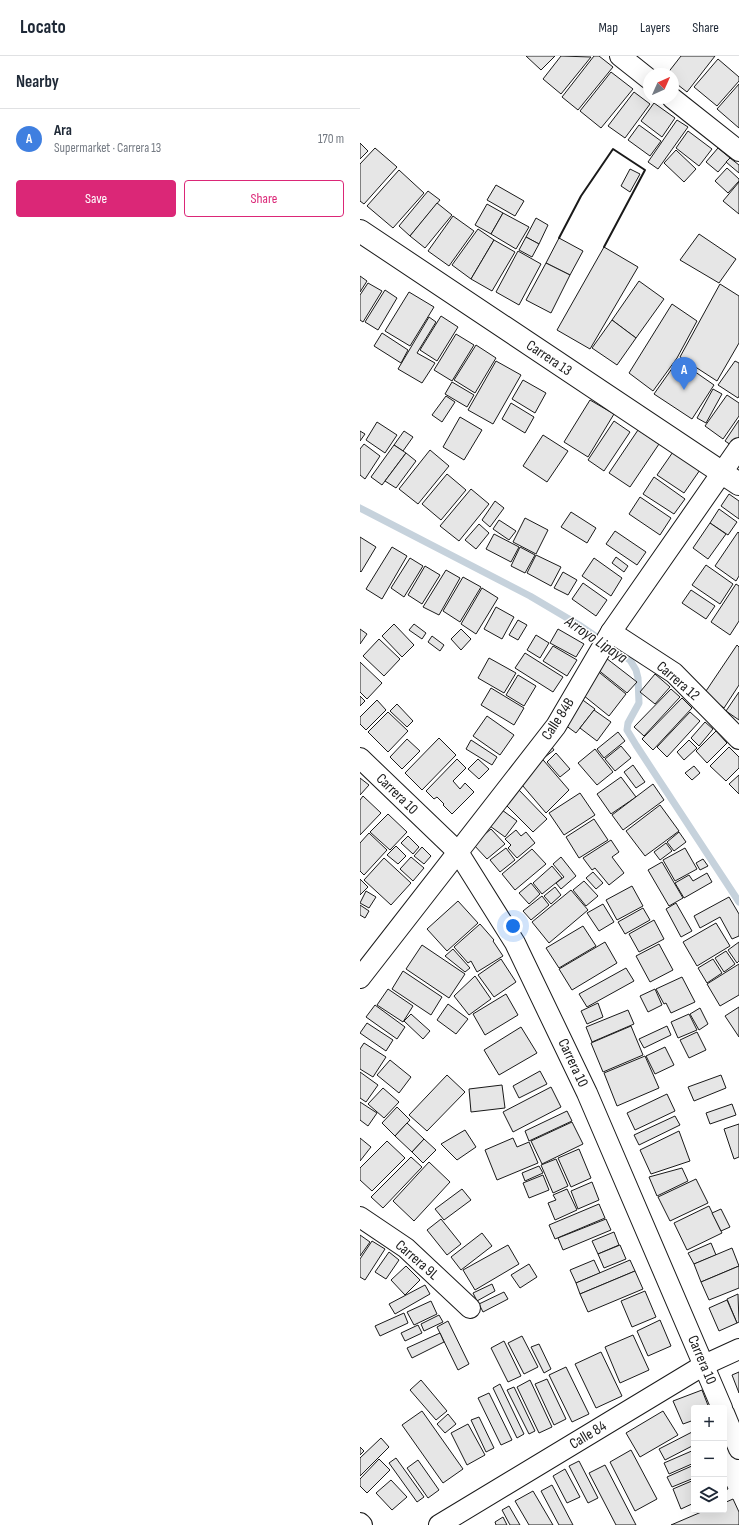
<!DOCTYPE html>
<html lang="en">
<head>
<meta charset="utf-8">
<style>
  body { margin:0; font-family:"Sofia Sans Condensed",sans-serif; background:#f2f2f3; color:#1f2937 }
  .controls { position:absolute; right:12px; bottom:12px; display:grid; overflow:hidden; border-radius:4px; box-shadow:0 4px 16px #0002 }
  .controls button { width:36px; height:36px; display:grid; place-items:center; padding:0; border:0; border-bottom:1px solid #e0e1e3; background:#fff; color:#1f2937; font:20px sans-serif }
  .compass { position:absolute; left:283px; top:12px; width:36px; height:36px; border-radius:50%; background:#fff; box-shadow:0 4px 16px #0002; rotate:45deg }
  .you { position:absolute; left:153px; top:870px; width:14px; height:14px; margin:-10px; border:3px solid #fff; border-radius:50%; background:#1a73e8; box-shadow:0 0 0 6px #1a73e833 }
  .badge { display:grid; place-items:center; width:26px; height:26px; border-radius:50%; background:#db2777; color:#fff; font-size:13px; font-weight:700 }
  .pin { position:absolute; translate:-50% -33px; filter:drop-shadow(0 1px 2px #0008) }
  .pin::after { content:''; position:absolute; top:21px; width:14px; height:12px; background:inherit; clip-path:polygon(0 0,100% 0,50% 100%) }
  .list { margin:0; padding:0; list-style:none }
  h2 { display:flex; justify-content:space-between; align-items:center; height:52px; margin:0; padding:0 16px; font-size:17px }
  h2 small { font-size:13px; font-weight:400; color:#747a83 }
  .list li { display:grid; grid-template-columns:26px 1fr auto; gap:12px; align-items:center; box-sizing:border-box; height:60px; padding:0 16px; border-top:1px solid #e0e1e3 }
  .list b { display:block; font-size:15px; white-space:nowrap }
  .list p { margin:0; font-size:13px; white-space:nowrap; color:#747a83 }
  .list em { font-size:13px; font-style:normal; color:#747a83 }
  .actions { display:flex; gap:8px; padding:12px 16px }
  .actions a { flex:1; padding:9px 0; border:1px solid #db2777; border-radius:4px; text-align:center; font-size:14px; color:#db2777 }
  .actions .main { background:#db2777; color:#fff }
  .icon { flex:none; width:22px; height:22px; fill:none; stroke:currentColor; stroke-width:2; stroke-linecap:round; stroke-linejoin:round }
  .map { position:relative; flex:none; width:379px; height:1469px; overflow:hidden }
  header { display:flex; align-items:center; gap:24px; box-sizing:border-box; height:56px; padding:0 20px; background:#fff; border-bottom:1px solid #e0e1e3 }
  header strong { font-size:19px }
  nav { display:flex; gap:22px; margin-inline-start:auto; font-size:14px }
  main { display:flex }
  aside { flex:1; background:#fff }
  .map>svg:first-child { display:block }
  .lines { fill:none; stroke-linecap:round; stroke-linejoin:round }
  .stream { stroke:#c6d2dc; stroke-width:7 }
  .building { fill:#e6e6e6; stroke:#1a1a1a }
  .street-casing { stroke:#1a1a1a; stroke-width:22 }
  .secondary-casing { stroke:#1a1a1a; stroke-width:24 }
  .street { stroke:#fff; stroke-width:20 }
  .secondary { stroke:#fff; stroke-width:22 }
  .wall { stroke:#1a1a1a; stroke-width:2 }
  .labels { text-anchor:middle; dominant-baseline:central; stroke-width:3; stroke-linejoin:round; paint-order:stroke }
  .street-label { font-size:15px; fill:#1a1a1a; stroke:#fff }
  .water-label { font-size:16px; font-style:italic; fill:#1a1a1a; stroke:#fff }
</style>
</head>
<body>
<header>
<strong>Locato</strong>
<nav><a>Map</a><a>Layers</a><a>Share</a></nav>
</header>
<main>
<aside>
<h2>Nearby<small></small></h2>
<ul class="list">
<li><span class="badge" style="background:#3f7fe0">A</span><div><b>Ara</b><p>Supermarket · Carrera 13</p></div><em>170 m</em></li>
</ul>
<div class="actions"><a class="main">Save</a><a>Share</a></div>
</aside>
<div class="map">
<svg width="379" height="1469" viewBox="0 0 379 1469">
  <rect width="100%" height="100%" fill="#fff"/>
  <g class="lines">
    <!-- stream -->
    <polyline class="stream" points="0,452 170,540 219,569 270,604 276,614 278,622 279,647 268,667 267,674 276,689 379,846"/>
  </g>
  <!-- building -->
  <g class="building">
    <polygon points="166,0 195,0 181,14"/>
    <polygon points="201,0 231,1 201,38 183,23"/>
    <polygon points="234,0 239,0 253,11 218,54 202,41"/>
    <polygon points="321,0 355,0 327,36 313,25 313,18 307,18"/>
    <polygon points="358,3 379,21 379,25 357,50 334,31"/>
    <polygon points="251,16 273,33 241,72 220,55"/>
    <polygon points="379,28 379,72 357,53"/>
    <polygon points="274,36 290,48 265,82 248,70"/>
    <polygon points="294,47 315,62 302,81 281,65"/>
    <polygon points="317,64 328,71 298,113 288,106"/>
    <polygon points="279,69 301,85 290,100 268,84"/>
    <polygon points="328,75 352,93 339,110 316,92"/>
    <polygon points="0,87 8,95 0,103"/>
    <polygon points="15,92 37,111 4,148 0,145 0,108"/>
    <polygon points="358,92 370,102 358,116 346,106"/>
    <polygon points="316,94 336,113 324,126 304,107"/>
    <polygon points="370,102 379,109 379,117 366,106"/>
    <polygon points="367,112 379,123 379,125 368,137 355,125"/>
    <polygon points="270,113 280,118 270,136 261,130"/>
    <polygon points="39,114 64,137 33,172 7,150"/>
    <polygon points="379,126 379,158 363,145"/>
    <polygon points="136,129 164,145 155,160 127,144"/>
    <polygon points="68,135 80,144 50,180 39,170"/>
    <polygon points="77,147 92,159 65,192 50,180"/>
    <polygon points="127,148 143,157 131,178 115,169"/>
    <polygon points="143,157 169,171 156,193 131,178"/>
    <polygon points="93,160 114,175 89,210 68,195"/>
    <polygon points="176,162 188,169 179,188 166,181"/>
    <polygon points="118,173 134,184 111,223 92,209"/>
    <polygon points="339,178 376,203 359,227 320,204"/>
    <polygon points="166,181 179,188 172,201 159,194"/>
    <polygon points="199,182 223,195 210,219 186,207"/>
    <polygon points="134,184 155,196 132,235 111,223"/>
    <polygon points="244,191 278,211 230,293 197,274"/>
    <polygon points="158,195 181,208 159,249 136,236"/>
    <polygon points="186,207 210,219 191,257 166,244"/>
    <polygon points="0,220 7,225 0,236"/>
    <polygon points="279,225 304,243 276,282 252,264"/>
    <polygon points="8,227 22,235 3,266 0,264 0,239"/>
    <polygon points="360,228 379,240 379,287 357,325 320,301"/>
    <polygon points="25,234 37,242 18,274 5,266"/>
    <polygon points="49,236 74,251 50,290 25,275"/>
    <polygon points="312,248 337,265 317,302 293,335 269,317"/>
    <polygon points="81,260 98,271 77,305 60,294"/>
    <polygon points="69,261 76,266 57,297 75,307 62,327 38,313"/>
    <polygon points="252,264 276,282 257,309 232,292"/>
    <polygon points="22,277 48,294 41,307 14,290"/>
    <polygon points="96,278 114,289 92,325 74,314"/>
    <polygon points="116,289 136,302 115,337 94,324"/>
    <polygon points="318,304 354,329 332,363 294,338"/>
    <polygon points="136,305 161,319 133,368 108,354"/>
    <polygon points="375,305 379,307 379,340 378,342 358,329"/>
    <polygon points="163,324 186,337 175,357 152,343"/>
    <polygon points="92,326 114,339 107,351 85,338"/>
    <polygon points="353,333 362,338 346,367 337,362"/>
    <polygon points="367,339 379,347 379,360 363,383 345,370"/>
    <polygon points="86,340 95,346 82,366 72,359"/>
    <polygon points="230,344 254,358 228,401 204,386"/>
    <polygon points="151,347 174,361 165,377 142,363"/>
    <polygon points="100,361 122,374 104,404 83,391"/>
    <polygon points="379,364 379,383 374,391 365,385"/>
    <polygon points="254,365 270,376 244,415 228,404"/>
    <polygon points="17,366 37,379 25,397 6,384"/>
    <polygon points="278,374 299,388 270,431 249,417"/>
    <polygon points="0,375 5,378 0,385"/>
    <polygon points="44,375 53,381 43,395 34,389"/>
    <polygon points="183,379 208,395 187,426 163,410"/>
    <polygon points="4,388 20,400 5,423 0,419 0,393"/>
    <polygon points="34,389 46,397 22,429 11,421"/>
    <polygon points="315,393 342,411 324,437 297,419"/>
    <polygon points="70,394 89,410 58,448 39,433"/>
    <polygon points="46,397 56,405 36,432 25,425"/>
    <polygon points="87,418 106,434 81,464 62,448"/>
    <polygon points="294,421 325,443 314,458 283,438"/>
    <polygon points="111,433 129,448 99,485 80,470"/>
    <polygon points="369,438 379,445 379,463 361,450"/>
    <polygon points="280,441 311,462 300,479 269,458"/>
    <polygon points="135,445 144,452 130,471 122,464"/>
    <polygon points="359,453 377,466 368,479 350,467"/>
    <polygon points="211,456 236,472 227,487 201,471"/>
    <polygon points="165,462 188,474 176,498 153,486"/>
    <polygon points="139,464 156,475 149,484 133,473"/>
    <polygon points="350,467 366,478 348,503 333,492"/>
    <polygon points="119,468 129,477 116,493 105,484"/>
    <polygon points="255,475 286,496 277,509 246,488"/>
    <polygon points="378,476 379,477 379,520 376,525 355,510"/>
    <polygon points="134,478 159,491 151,506 126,493"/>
    <polygon points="0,481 16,491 1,516 0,515"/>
    <polygon points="32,491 47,500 22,543 6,533"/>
    <polygon points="160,491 175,499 165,517 151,510"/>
    <polygon points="176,499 201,511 191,530 167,517"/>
    <polygon points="256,501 268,510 264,516 252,507"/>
    <polygon points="50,502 63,510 44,541 31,532"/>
    <polygon points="234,502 262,522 251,540 222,520"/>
    <polygon points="346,509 373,528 360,548 332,529"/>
    <polygon points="65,510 80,519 62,548 48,539"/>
    <polygon points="86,514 100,522 79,559 63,551"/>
    <polygon points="203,516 217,524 208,539 194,532"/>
    <polygon points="103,521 121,531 100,566 83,555"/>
    <polygon points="223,527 247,544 236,560 212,543"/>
    <polygon points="376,528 379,530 379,565 370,579 351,566"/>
    <polygon points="122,532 138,542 116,578 101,568"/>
    <polygon points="331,534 355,550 346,563 322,547"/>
    <polygon points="136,551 154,561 142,583 124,573"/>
    <polygon points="158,564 167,569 158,584 149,579"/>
    <polygon points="34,568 54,589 42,601 22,580"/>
    <polygon points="54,568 66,577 62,583 49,574"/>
    <polygon points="0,573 7,578 0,588"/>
    <polygon points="101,573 111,583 101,594 91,583"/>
    <polygon points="198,573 224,588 216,601 190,587"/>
    <polygon points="176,579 189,587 180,602 167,594"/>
    <polygon points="72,580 84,589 80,595 68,586"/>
    <polygon points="19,583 40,603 24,620 3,600"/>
    <polygon points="377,589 379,591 379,629 364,652 344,638"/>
    <polygon points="193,590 217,604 207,620 183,605"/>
    <polygon points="165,597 203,621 193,636 155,612"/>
    <polygon points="129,602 156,617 144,637 118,622"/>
    <polygon points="246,602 277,626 267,637 237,613"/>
    <polygon points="0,606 22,627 7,643 0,636"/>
    <polygon points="235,613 266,638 249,660 218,635"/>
    <polygon points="295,618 310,631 295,648 280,636"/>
    <polygon points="158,619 176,630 164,650 146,639"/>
    <polygon points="131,632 164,652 154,669 121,649"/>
    <polygon points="311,633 320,641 284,680 274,671"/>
    <polygon points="379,636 379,664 366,655"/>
    <polygon points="0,640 5,645 0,650"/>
    <polygon points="220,642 235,653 216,677 201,666"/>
    <polygon points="322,642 332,652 293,694 282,683"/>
    <polygon points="17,644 26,654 6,674 0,668 0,661"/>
    <polygon points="37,648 53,665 47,671 30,655"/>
    <polygon points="234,654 251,666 237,685 220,672"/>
    <polygon points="28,656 48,675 28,696 8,676"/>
    <polygon points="330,656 340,665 307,701 297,691"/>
    <polygon points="127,660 154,679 140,699 113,680"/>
    <polygon points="345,666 353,673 339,690 331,682"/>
    <polygon points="356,675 367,687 347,707 336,695"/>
    <polygon points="258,676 265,685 244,702 237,693"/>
    <polygon points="79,682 96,699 62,734 45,717"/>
    <polygon points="47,683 60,695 42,713 30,701"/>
    <polygon points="111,684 137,701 132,709 106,693"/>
    <polygon points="329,684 337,692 324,704 317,696"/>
    <polygon points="188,686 194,694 185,701 179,693"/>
    <polygon points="261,690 271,702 255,715 245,703"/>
    <polygon points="369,691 379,701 379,712 366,725 350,710"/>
    <polygon points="235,693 253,716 237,729 218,707"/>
    <polygon points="196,697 210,713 200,721 187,706"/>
    <polygon points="178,698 209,734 186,757 157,723"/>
    <polygon points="97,703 106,712 93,725 100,733 105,727 114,736 92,758 83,749 84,748 77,741 74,743 66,735"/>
    <polygon points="118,703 129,713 119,723 108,713"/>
    <polygon points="273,709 285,726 276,732 264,716"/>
    <polygon points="334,710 340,717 332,724 325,717"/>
    <polygon points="379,719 379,738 369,728"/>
    <polygon points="261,721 276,741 251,758 237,738"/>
    <polygon points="0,722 9,729 0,739"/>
    <polygon points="293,728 304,744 263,774 252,759"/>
    <polygon points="158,733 187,763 173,776 144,747"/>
    <polygon points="220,737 235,759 204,779 189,757"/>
    <polygon points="3,740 21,757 0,779 0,744"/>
    <polygon points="300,749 319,775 285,800 266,775"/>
    <polygon points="142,754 157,765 145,781 130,770"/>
    <polygon points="28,758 47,776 30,794 10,776"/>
    <polygon points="234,763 248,784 219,802 206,781"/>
    <polygon points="131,773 145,788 127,803 113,788"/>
    <polygon points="156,774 161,780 166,776 175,787 157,802 148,792 151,789 145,783"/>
    <polygon points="319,776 326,786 314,795 307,786"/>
    <polygon points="9,777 27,794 4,819 0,815 0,787"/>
    <polygon points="48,780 59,791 53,798 41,787"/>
    <polygon points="251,784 259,796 252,801 264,817 249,829 235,812 232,814 223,802"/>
    <polygon points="306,787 312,795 300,804 294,796"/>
    <polygon points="36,790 46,800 38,808 27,799"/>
    <polygon points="62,791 71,800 64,808 54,800"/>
    <polygon points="146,792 155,804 140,816 130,804"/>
    <polygon points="325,792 337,813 315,825 303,804"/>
    <polygon points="172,793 186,808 155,834 142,818"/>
    <polygon points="51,801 64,812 53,825 40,813"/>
    <polygon points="201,801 216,820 201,833 196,827 204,821 193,808"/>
    <polygon points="24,802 51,827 31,849 4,824"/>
    <polygon points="343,803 348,810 340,814 336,807"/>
    <polygon points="302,806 323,842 309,850 288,814"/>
    <polygon points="192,810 202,822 182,838 173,827"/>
    <polygon points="233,816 243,827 236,833 226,822"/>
    <polygon points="347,817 352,826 324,842 315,827 329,819 333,825"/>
    <polygon points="0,823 8,831 0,839"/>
    <polygon points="224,825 238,840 226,850 213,834"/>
    <polygon points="171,827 180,838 169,848 159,837"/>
    <polygon points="272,830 283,850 257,864 246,844"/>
    <polygon points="195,831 201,839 191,848 184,840"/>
    <polygon points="211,834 228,854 189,887 172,866"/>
    <polygon points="6,835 16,841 9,852 0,847"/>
    <polygon points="182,840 189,849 171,864 163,855"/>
    <polygon points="369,841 379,858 379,880 372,883 360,861 340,872 334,860"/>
    <polygon points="98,845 118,867 87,895 67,873"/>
    <polygon points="316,847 332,875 321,881 306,853"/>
    <polygon points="243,848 254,866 239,875 227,857"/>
    <polygon points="0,849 9,855 5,862 0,859"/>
    <polygon points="283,852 290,864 265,878 258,866"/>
    <polygon points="294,864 304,883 279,896 269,878"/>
    <polygon points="356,867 370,890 337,910 323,886"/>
    <polygon points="120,868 134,884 133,885 143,900 117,916 111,905 108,907 94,891"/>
    <polygon points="223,870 236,890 199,912 186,892"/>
    <polygon points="245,886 257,907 212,934 199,913"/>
    <polygon points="379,886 379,905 377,907 368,894"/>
    <polygon points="299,888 313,914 290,926 276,900"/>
    <polygon points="62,889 105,918 89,942 46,913"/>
    <polygon points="93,893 110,912 105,916 85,900"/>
    <polygon points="366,895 375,908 364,916 355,902"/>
    <polygon points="141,903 156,926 134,941 118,919"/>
    <polygon points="353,903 362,917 347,927 338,912"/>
    <polygon points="379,908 379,939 360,950 347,928"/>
    <polygon points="266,912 274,925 227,951 219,938"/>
    <polygon points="43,915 82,941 71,959 32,933"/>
    <polygon points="115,920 131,943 109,959 94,940"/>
    <polygon points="322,921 335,946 311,957 306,947 304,948 296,933"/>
    <polygon points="28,933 53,950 43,966 17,949"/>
    <polygon points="295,933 302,949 288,956 280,940"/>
    <polygon points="146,938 158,959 125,979 113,958"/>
    <polygon points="238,947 243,961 227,968 221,955"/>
    <polygon points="88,948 108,963 96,978 77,964"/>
    <polygon points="15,949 45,971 37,983 6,961"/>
    <polygon points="379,951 379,981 365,960"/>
    <polygon points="340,952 348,968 339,974 330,958"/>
    <polygon points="268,954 274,968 232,986 226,971"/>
    <polygon points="51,958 70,975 63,983 44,965"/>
    <polygon points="329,958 337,974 318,982 311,966"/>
    <polygon points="7,967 33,984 26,995 0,977"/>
    <polygon points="271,970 283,999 243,1016 231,987"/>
    <polygon points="307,970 311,979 284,992 279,983"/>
    <polygon points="161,971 177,997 139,1019 124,994"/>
    <polygon points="337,976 346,994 329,1002 320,984"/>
    <polygon points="4,987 26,1001 13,1021 0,1013 0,993"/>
    <polygon points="305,991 314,1009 295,1018 286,1000"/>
    <polygon points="285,1000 299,1032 257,1050 244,1017"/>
    <polygon points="30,1004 51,1021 39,1037 17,1019"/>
    <polygon points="180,1015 187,1028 159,1042 153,1030"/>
    <polygon points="0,1016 18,1029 6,1046 0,1042"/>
    <polygon points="87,1019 105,1036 67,1075 49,1059"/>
    <polygon points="361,1019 366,1032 334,1045 328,1031"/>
    <polygon points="142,1029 145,1052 111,1056 109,1033"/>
    <polygon points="191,1031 201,1051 153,1076 143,1056"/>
    <polygon points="23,1032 39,1046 24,1062 8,1048"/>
    <polygon points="307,1038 315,1055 275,1074 267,1057"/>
    <polygon points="0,1046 17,1057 8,1070 0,1064"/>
    <polygon points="372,1048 376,1059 350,1068 346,1057"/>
    <polygon points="37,1051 50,1064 35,1080 22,1067"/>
    <polygon points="207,1055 212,1065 169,1085 165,1075"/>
    <polygon points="315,1060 320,1069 279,1089 274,1079"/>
    <polygon points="212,1066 223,1088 182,1108 171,1085"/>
    <polygon points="47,1067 64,1083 52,1096 35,1080"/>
    <polygon points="379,1068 379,1101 374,1103 364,1073"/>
    <polygon points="105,1074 116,1091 97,1104 81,1088"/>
    <polygon points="319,1075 330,1105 291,1118 280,1094"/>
    <polygon points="0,1082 11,1091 0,1105"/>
    <polygon points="153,1082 157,1091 169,1086 178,1107 137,1124 125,1094"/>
    <polygon points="64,1083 76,1094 63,1107 52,1096"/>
    <polygon points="27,1085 45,1102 12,1135 0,1124 0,1112"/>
    <polygon points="219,1093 231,1122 211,1131 198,1102"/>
    <polygon points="51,1101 62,1111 23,1152 11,1141"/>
    <polygon points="196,1103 208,1130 193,1137 181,1109"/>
    <polygon points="69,1106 90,1126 54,1165 33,1145"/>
    <polygon points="179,1110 183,1117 165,1125 162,1117"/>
    <polygon points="322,1112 328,1125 297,1140 289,1121"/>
    <polygon points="183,1119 189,1134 169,1142 163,1127"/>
    <polygon points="336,1123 348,1147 310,1165 298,1141"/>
    <polygon points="232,1126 239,1144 218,1153 211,1135"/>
    <polygon points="102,1133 111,1144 84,1164 75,1153"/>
    <polygon points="207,1133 217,1154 195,1164 188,1147 196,1144 193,1139"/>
    <polygon points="239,1148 245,1162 195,1183 189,1169"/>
    <polygon points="349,1150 362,1177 327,1194 314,1167"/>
    <polygon points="361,1153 370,1171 361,1175 352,1157"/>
    <polygon points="81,1163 101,1188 87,1199 67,1174"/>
    <polygon points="246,1163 251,1174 203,1194 198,1182"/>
    <polygon points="254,1176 259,1189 238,1198 232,1185"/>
    <polygon points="122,1177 132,1190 101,1214 91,1201"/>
    <polygon points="0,1179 10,1186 0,1200"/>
    <polygon points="12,1185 25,1193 5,1224 0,1221 0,1203"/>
    <polygon points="351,1187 356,1199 334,1208 328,1197"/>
    <polygon points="148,1189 159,1208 115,1234 103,1214"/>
    <polygon points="260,1189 266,1203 244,1212 238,1198"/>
    <polygon points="372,1192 379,1210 341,1226 334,1208"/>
    <polygon points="29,1196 39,1204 26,1223 15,1216"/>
    <polygon points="234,1204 240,1217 216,1227 210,1214"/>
    <polygon points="270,1204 275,1215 220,1238 216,1227"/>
    <polygon points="169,1208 177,1221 160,1232 151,1219"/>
    <polygon points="46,1210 60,1224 45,1239 31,1224"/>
    <polygon points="379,1210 379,1232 349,1244 341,1226"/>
    <polygon points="275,1215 283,1233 228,1256 220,1238"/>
    <polygon points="132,1228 135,1235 117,1245 113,1237"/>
    <polygon points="65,1229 70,1238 35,1258 29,1248"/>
    <polygon points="285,1235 296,1261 272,1271 261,1245"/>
    <polygon points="144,1236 148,1243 123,1256 119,1248"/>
    <polygon points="378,1238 379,1266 377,1267 367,1243"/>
    <polygon points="367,1244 377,1267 359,1275 349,1252"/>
    <polygon points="71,1245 77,1258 54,1269 47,1256"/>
    <polygon points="44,1257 48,1267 20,1280 15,1270"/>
    <polygon points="79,1259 83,1266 64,1275 61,1268"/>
    <polygon points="300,1264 311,1290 288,1300 277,1275"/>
    <polygon points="88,1265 109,1308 98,1314 77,1271"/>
    <polygon points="58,1269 62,1277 45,1285 41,1277"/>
    <polygon points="80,1277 84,1286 52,1302 47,1292"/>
    <polygon points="273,1279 289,1314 260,1327 245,1291"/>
    <polygon points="162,1280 178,1311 164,1318 148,1287"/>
    <polygon points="144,1285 161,1320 148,1326 131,1292"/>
    <polygon points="179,1288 191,1313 184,1317 171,1291"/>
    <polygon points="241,1296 262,1340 236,1352 215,1308"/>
    <polygon points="206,1311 229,1358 212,1366 189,1319"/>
    <polygon points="379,1316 379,1337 372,1319"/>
    <polygon points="187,1323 206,1363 194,1369 175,1328"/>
    <polygon points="61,1324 87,1355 76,1364 50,1334"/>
    <polygon points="170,1324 192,1371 179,1377 157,1331"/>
    <polygon points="140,1328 164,1378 157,1382 133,1332"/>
    <polygon points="154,1331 175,1375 169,1378 147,1334"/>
    <polygon points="342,1334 349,1352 334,1352 334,1364 323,1368 313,1345"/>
    <polygon points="129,1337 152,1384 141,1389 118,1342"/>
    <polygon points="62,1355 103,1413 83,1427 42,1369"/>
    <polygon points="303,1355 318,1379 280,1401 266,1377"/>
    <polygon points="88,1358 96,1368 85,1377 77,1368"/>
    <polygon points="119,1361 134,1392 126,1396 111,1364"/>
    <polygon points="108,1368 125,1399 107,1409 91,1377"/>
    <polygon points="334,1375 334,1389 305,1404 299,1393"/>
    <polygon points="21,1382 29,1391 0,1420 0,1402"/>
    <polygon points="0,1391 4,1395 0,1399"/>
    <polygon points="271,1394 297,1443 275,1455 250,1406"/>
    <polygon points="334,1394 334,1407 309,1418 304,1407"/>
    <polygon points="36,1402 64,1441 57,1446 29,1407"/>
    <polygon points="19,1403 30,1414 7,1437 0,1430 0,1423"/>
    <polygon points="58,1404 79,1434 68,1442 47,1412"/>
    <polygon points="219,1405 238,1442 228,1447 209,1410"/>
    <polygon points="245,1409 276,1469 256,1469 229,1417"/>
    <polygon points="334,1409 334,1422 312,1431 307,1421"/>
    <polygon points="205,1413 220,1441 207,1447 193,1420"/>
    <polygon points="31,1424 47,1441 32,1454 16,1437"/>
    <polygon points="334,1424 334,1447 321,1453 313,1433"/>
    <polygon points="364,1424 368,1433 364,1434"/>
    <polygon points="192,1429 213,1469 199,1469 181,1435"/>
    <polygon points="173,1435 193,1469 169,1469 155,1445"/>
    <polygon points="373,1443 379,1456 379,1469 311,1469 346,1454 364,1454 364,1447"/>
    <polygon points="149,1450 160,1469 150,1469 142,1454"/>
    <polygon points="143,1461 147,1469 136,1469 135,1466"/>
  </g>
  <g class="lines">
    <!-- street casing -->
    <g class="street-casing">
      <g id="street">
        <polyline points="260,0 289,23"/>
        <polyline points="312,42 379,95"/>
        <polyline points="251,576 314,617 379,683"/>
        <polyline points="0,702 98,796 155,887 227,1037 362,1352"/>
        <polyline points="0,922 196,670 251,576 379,392"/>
        <polyline points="0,1161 46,1192 110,1252"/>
        <polyline points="364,1357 379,1393"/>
        <polyline points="0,1467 2,1469"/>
        <polyline points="79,1469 344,1309 379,1293"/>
      </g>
    </g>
    <!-- secondary casing -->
    <g class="secondary-casing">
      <polyline id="secondary" points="0,175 379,428"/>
    </g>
    <!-- street -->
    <use href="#street" class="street"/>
    <!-- secondary -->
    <use href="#secondary" class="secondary"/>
    <!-- wall -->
    <polyline class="wall" points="199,182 221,140 253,93 285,114 244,191"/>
  </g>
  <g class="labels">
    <!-- street labels -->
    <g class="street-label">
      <text transform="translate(189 302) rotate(34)">Carrera 13</text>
      <text transform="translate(318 625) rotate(41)">Carrera 12</text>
      <text transform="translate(198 663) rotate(-57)">Calle 84B</text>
      <text transform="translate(37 738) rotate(44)">Carrera 10</text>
      <text transform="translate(213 1007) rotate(65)">Carrera 10</text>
      <text transform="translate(57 1204) rotate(41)">Carrera 9L</text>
      <text transform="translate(342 1304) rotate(67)">Carrera 10</text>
      <text transform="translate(228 1379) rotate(-31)">Calle 84</text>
    </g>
    <!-- water labels -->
    <g class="water-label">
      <text transform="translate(236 584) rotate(34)">Arroyo Lipaya</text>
    </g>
  </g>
</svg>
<div class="controls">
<button>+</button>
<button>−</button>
<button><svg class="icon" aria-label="layers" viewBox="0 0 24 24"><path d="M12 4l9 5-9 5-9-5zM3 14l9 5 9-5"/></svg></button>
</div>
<svg class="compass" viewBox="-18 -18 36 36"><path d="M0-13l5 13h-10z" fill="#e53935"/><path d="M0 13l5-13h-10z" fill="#747a83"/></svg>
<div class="you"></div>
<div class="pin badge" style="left:324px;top:334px;background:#3f7fe0">A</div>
</div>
</main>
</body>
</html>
